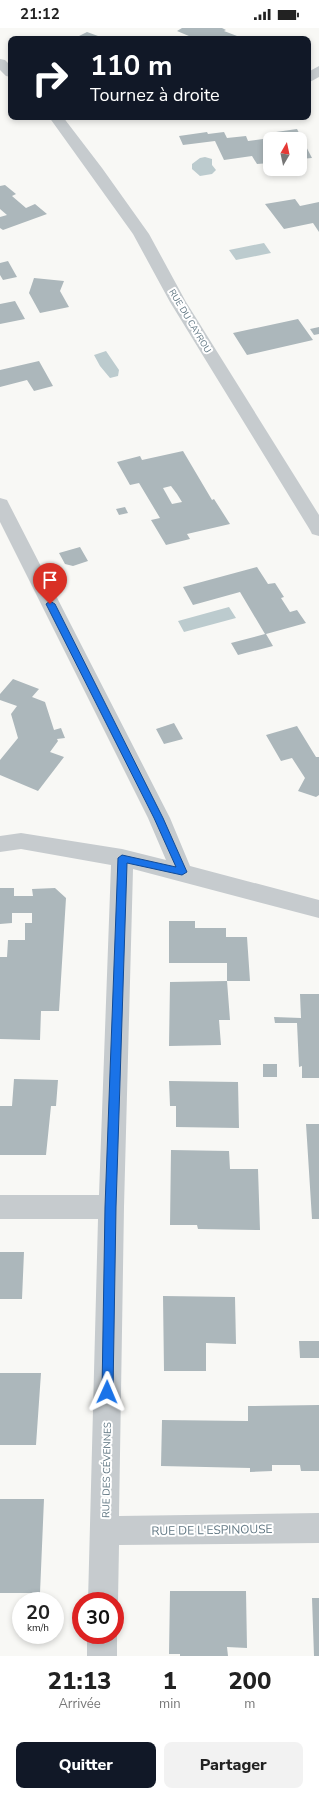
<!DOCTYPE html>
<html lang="fr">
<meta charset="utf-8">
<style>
body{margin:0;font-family:"Nunito Sans",sans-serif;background:#f2f2f2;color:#222;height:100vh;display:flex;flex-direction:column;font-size:15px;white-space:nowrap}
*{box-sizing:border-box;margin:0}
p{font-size:13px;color:#767676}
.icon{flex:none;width:22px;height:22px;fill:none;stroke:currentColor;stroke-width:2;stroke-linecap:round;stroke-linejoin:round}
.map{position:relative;height:1628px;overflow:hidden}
.details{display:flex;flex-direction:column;background:#fff;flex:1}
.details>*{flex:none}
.hud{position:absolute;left:8px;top:8px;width:303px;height:84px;border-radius:8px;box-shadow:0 2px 6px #0003;background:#111827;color:#fff;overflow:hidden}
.needle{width:26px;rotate:9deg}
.tools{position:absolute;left:263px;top:104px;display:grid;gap:8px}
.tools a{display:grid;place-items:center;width:44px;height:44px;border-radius:8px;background:#fff;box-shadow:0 2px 6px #0003;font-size:20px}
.speed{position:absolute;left:12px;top:1564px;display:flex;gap:8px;font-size:20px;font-weight:700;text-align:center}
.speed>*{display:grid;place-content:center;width:52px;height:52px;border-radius:50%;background:#fff;box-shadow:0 2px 6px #0003;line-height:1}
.speed small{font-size:10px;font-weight:400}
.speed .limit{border:6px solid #d22;background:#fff;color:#111}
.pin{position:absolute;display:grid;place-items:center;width:34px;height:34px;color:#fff;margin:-41px -17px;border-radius:50% 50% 50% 0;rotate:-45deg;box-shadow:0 0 4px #0007}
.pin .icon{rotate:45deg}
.me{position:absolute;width:44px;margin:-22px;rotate:1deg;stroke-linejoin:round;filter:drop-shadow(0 0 3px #0008)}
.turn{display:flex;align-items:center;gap:14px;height:84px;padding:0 16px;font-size:18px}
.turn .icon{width:52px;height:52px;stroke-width:2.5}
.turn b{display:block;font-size:28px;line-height:34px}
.eta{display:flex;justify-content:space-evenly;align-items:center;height:68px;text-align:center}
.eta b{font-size:24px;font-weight:800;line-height:28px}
.button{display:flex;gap:8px;margin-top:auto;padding:8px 16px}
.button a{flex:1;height:46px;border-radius:8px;background:#111827;color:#fff;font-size:16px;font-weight:800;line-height:46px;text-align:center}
.button a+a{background:#f2f2f2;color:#222}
.status{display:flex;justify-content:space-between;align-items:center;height:28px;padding:0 20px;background:#fff;direction:ltr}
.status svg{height:11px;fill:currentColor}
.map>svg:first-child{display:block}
.water{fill:#bccbce}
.building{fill:#acb7bb;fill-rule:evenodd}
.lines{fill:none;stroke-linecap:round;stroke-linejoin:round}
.minor{fill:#c6cbce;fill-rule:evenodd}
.route{fill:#1a73e8;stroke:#114b97}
.labels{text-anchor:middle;stroke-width:4;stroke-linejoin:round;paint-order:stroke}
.far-street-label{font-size:9px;fill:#617783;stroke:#fff}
.street-label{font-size:10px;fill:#617783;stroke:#fff}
.near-street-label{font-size:12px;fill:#617783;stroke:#fff}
</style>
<div class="status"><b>21:12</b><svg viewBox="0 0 49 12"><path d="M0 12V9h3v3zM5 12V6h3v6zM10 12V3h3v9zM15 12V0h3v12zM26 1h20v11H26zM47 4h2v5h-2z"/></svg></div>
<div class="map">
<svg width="319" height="1628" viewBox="0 0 319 1628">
<rect width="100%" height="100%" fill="#f8f8f5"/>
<path class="water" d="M205 129 212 131V137L216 142 212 146 200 148 192 141V136L200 130Z
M264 215 271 225 236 232 229 222Z
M106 323 119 342 118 348 110 350 100 338 94 327Z
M229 579 236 590 184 604 178 593Z"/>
<path class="building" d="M182 0H222L226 2 224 3 237 8 254 11H196L177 3Z
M87 4 98 8 92 11H73Z
M297 101 312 130 300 131V111H272L278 109 276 104Z
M207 104 208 106 224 104 227 110 246 108 248 113 270 110V135L257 136 252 128 224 132 215 113 183 117 179 108Z
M5 157 16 166 12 168 26 180 35 176 47 186 3 202 0 200V189L7 187 0 181V158Z
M295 171 300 178 319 174V204L313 195 284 201 265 176Z
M8 233 17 249 3 252 0 247V235Z
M34 250 64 253 60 263 69 279 40 285 29 265Z
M15 273 25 291 0 296V276Z
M298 291 313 312 247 327 233 305Z
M319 299V306L314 307 310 301Z
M39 333 53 358 34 363 27 352 0 359V342Z
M183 423 212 472 214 471 230 496 187 506 190 511 166 517 151 492 160 490 139 455 130 457 117 434 140 428 142 432ZM171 458 177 466 182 474 172 476 163 460Z
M125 479 128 485 119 487 116 481Z
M80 519 88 533 73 538 65 536 59 525Z
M257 539 268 556 275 555 284 569 281 570 290 584 297 582 306 595 266 606 273 618 238 627 231 615 265 606 240 564 193 577 183 559Z
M13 651 39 661 32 669 45 674 54 702 61 700 65 710 57 711 58 713 50 724 64 729 38 763 0 747V732L18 710 11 686 17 678 0 672V666Z
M174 695 183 711 164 716 156 701Z
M297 698 316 729H319V767L316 769 298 763 305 750 292 730 281 733 266 707Z
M0 860H14V868H33L32 861 55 860 66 870 59 983H41L40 1012 0 1011V929H7L8 912H25V895H32V885H12V895L0 896Z
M169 893H195V900H226V909H247L250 953H227V935H169Z
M227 953 230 992H219L221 1017 169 1018 170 954Z
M300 966H319V1050H302V1038L299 1039 297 995H275L274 989 301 990Z
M263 1036H277V1049H263Z
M14 1051 58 1052 56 1078H51L46 1127H0V1078H12Z
M169 1053 238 1054 239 1100 176 1099V1078H170Z
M306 1096H319V1191H312Z
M171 1122 229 1123 230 1141H258L260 1202 198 1201 197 1197H170Z
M0 1224H24L22 1271H0Z
M163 1268 235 1269 236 1316 206 1315V1343H164Z
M299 1313H319V1330H300Z
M0 1345H41L36 1417H0Z
M319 1377V1443H301L300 1437H272V1443L250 1444V1440L161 1438 162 1392 248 1393V1378Z
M0 1471H44L40 1565H0Z
M170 1563H246L247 1620 227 1619 228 1628H180V1626H169Z
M312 1570H319V1628H314Z"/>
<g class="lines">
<path class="minor" d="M0 31 5 32 11 38V49L6 48 0 42Z
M319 38V49L308 55V44Z
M49 89H63L102 140 149 206 186 274 319 487V508L312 506 310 502 170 274 133 206Z
M0 470 7 472 9 476 170 790 190 838 319 872V890L133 841 124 1179 119 1488 319 1485V1515L119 1517 118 1573 115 1580V1573H88L98 1191H0V1167H99L111 837 21 821 0 824V808L21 805 122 821 166 832 148 790 0 494Z
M115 1602 117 1607V1628H87V1607H115Z"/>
</g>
<path class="route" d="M50 573 55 576 163 790 187 844 182 847 127 835 116 1179 113 1364 111 1368 107 1369 103 1368 102 1364 105 1179 118 830 122 827 176 839 154 790 46 576Z"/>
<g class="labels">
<g class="far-street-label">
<text transform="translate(190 293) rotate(59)" y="3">RUE DU CAYROU</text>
</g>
<g class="street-label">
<text transform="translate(106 1442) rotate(-89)" y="4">RUE DES CÉVENNES</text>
</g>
<g class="near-street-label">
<text transform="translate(212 1502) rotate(-1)" y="4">RUE DE L'ESPINOUSE</text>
</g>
</g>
</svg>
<div class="tools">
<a><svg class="needle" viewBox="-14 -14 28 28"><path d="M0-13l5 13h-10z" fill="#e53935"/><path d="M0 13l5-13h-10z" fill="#767676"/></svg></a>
</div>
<div class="speed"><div>20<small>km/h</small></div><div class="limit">30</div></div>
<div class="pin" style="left:50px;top:576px;background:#d93025"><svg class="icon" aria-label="arrive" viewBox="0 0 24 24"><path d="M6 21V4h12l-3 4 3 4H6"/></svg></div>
<svg class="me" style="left:107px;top:1364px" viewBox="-20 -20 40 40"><path d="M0-17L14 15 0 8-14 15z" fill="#1a73e8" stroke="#fff" stroke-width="4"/></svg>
<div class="hud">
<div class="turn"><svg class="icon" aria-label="right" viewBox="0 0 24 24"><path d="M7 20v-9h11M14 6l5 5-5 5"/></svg><div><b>110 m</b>Tournez à droite</div></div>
</div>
</div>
<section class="details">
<div class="eta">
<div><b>21:13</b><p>Arrivée</p></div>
<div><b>1</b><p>min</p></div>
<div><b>200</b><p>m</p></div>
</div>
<div class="button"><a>Quitter</a><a>Partager</a></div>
</section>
